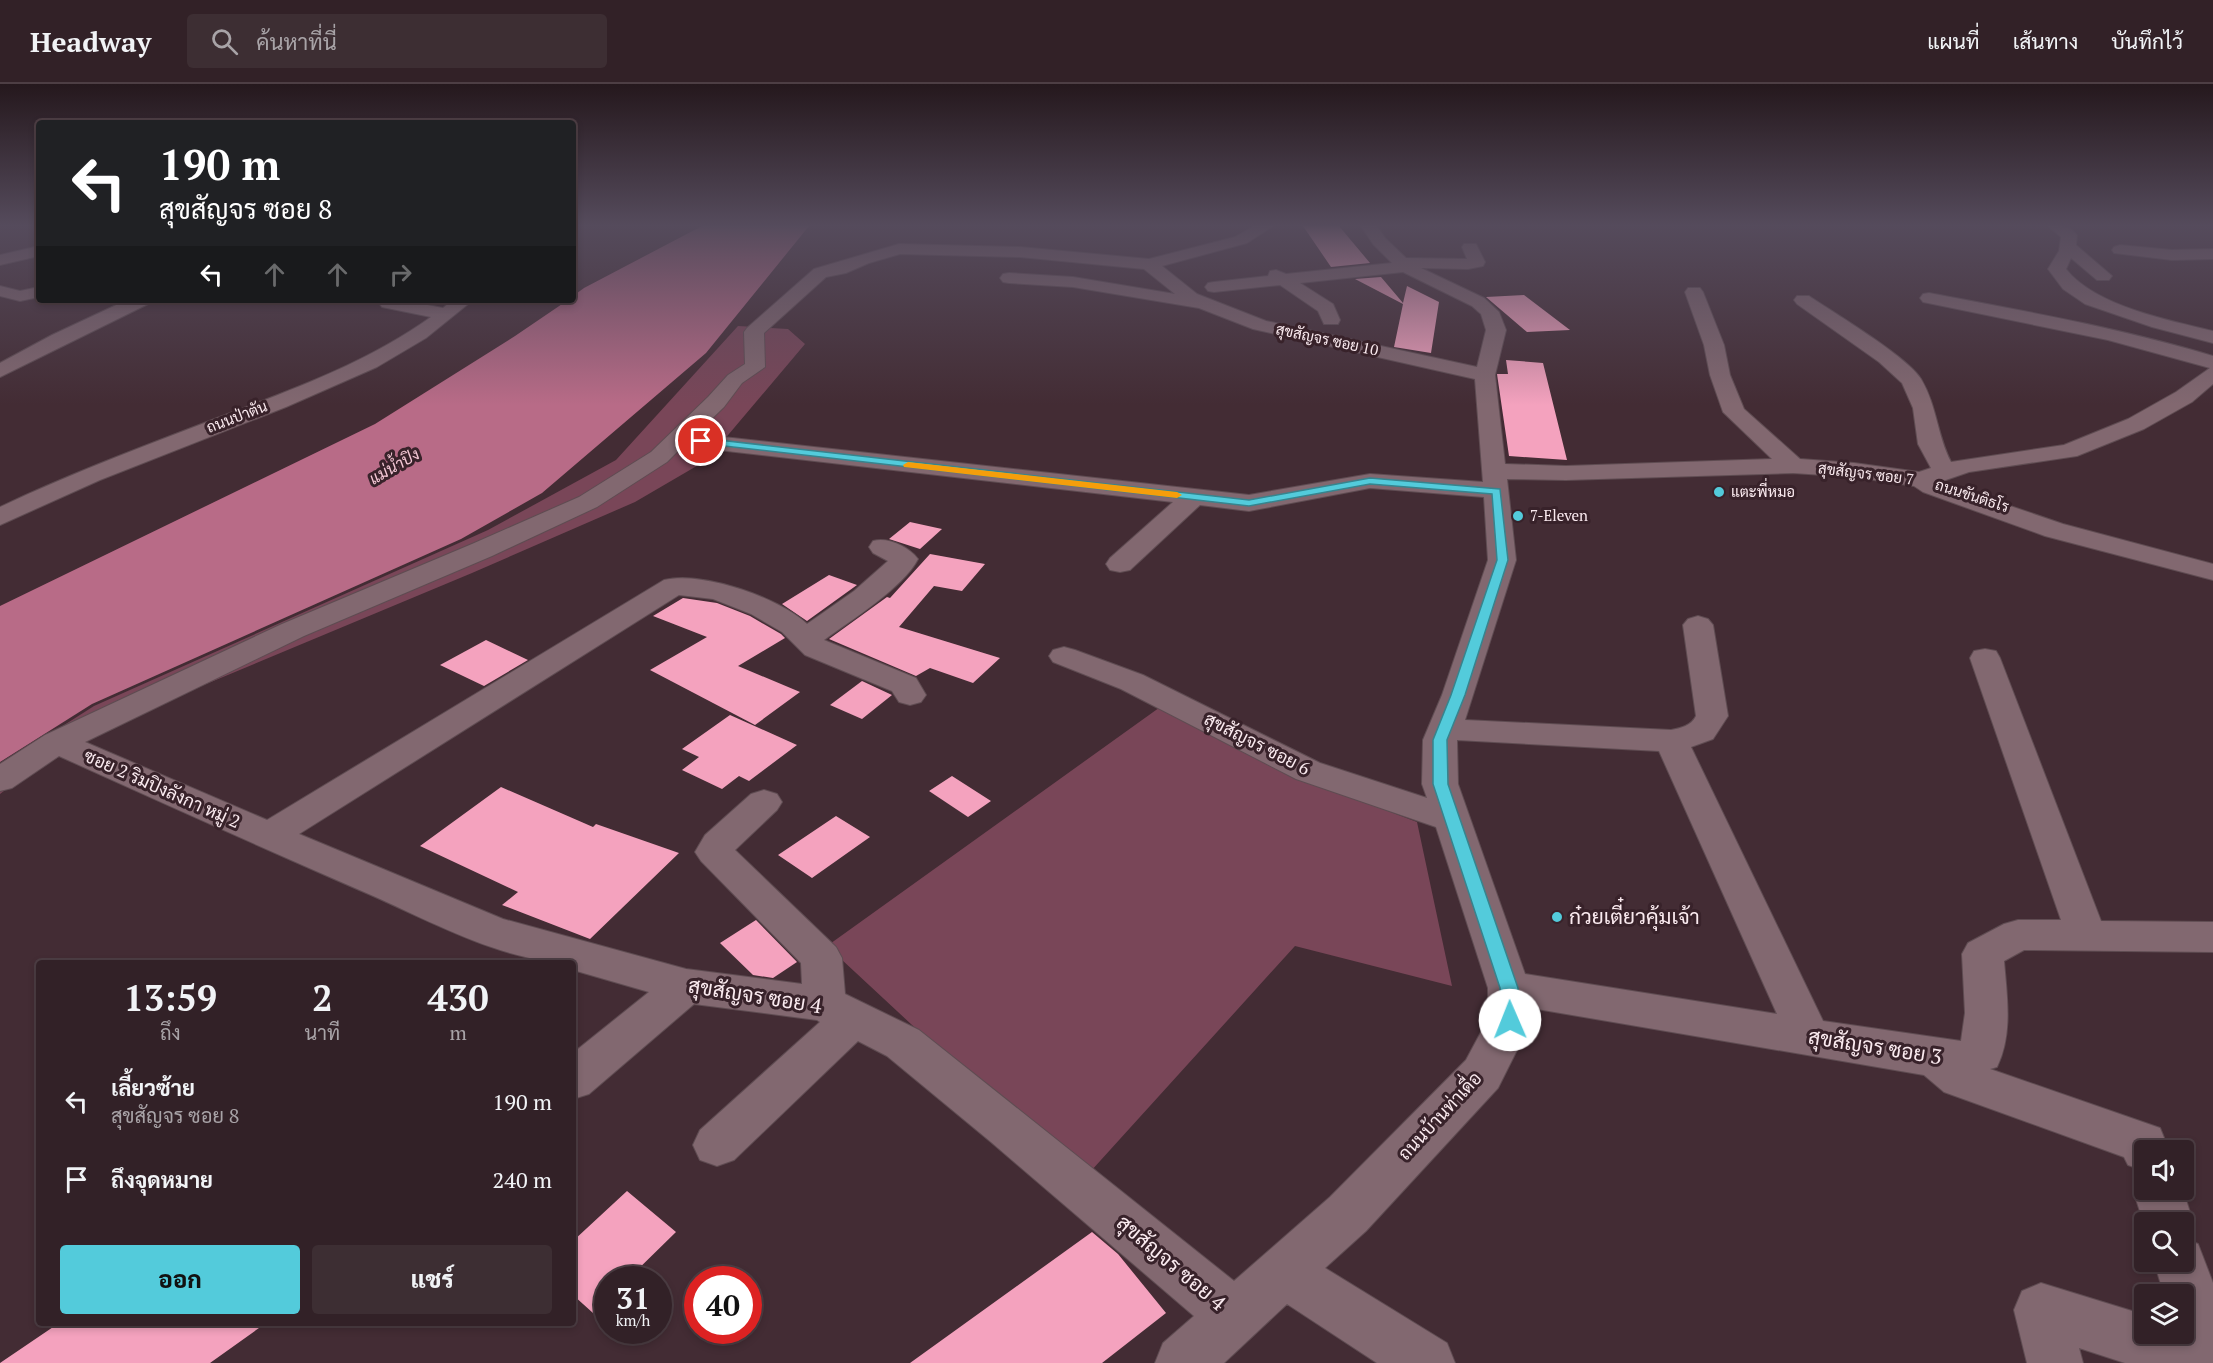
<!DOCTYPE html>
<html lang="th">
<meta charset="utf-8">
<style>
body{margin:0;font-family:"PT Serif",Sarabun,serif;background:#3d2e33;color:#f1f3f6;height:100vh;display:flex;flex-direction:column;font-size:22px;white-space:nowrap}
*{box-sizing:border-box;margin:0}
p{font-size:20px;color:#a8a3a7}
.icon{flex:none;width:33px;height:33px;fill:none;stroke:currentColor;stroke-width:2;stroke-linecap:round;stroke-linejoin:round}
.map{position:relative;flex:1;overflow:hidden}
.panel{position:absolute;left:36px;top:876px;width:540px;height:366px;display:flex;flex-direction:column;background:#322127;border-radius:6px;box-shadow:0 3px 9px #0003,0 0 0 2px #4d3e44}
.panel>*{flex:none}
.top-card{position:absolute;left:36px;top:36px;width:540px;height:183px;border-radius:6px;box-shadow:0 3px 9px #0003,0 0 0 2px #4d3e44;background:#202124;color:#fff;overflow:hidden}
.tools{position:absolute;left:2134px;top:1056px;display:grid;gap:12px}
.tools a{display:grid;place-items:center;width:60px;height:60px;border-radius:6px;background:#322127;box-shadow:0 3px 9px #0003,0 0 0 2px #4d3e44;font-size:30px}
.speed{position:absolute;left:594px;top:1182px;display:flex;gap:12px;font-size:30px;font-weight:700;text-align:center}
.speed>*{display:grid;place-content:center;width:78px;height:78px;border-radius:50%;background:#322127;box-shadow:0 3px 9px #0003,0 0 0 2px #4d3e44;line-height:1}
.speed small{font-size:15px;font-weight:400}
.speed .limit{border:9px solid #d22;background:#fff;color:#111}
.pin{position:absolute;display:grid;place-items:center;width:51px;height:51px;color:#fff;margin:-26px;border:3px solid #fff;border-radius:50%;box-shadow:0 2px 6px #0007}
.me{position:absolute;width:66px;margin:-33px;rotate:359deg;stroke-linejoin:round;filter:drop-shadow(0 0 4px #0008)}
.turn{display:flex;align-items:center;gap:21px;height:126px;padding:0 24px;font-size:27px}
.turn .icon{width:78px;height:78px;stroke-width:2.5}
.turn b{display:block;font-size:42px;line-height:51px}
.lanes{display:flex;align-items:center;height:57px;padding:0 24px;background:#0003;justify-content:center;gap:30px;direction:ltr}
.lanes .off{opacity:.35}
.eta{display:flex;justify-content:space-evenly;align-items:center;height:102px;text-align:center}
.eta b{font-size:36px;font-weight:800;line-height:42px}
.primary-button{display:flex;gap:12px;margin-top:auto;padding:12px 24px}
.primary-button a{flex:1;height:69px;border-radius:6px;background:#53cbdb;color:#111;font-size:24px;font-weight:800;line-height:69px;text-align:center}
.primary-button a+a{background:#3d2e33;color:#f1f3f6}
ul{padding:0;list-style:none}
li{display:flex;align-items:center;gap:18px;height:78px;padding:0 24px}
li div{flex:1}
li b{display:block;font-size:22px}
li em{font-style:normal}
header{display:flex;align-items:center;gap:36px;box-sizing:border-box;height:84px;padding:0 30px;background:#322127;border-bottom:2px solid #4d3e44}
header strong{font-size:28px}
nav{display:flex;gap:33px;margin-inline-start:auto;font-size:21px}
.search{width:420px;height:54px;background:#3d2e33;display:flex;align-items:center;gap:15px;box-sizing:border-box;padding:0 21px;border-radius:6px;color:#a8a3a7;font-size:22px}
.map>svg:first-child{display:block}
.green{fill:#794658}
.water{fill:#b86b87}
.building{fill:#f4a2be}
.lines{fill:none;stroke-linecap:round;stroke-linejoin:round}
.minor-casing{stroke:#5f4c52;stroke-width:2}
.minor{fill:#826870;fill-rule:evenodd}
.route{fill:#53cbdb;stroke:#36848e;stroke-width:1.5}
.slow{fill:#f59e0b}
.poi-dot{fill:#53cbdb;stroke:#38222a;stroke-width:2}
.labels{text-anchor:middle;stroke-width:6;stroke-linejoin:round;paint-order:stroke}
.far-street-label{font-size:15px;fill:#faeaef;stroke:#38222a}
.far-poi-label{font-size:15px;fill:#faeaef;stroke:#38222a;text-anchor:start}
.far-water-label{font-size:16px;font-style:italic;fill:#f5c8d6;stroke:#38222a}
.street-label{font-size:18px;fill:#faeaef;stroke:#38222a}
.near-poi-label{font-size:21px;fill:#faeaef;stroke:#38222a;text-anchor:start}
.near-street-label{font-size:21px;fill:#faeaef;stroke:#38222a}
</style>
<header>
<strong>Headway</strong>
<div class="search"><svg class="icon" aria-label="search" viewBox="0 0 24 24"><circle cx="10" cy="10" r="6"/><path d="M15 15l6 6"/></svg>ค้นหาที่นี่</div>
<nav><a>แผนที่</a><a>เส้นทาง</a><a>บันทึกไว้</a></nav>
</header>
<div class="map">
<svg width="2213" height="1279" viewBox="0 0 2213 1279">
<rect width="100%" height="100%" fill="#432c34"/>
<path class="green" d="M738 242 788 245 805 260 707 376 635 418 472 489 139 628 18 696 0 710V682L94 622 488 446 616 376Z
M1163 621 1306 696 1417 738 1452 902 1295 862 1081 1098 827 862Z"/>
<path class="water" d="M702 142H809L706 269 542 409 461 455 92 620 0 678V522L375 340 515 252 568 216H573V212L584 204Z"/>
<path class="building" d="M1303 142H1339L1370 179 1331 183Z
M1381 193 1403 219 1407 202 1439 218 1431 269 1394 263 1403 220 1355 195Z
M1524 211 1570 246 1527 248 1486 213Z
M1506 276 1543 279 1567 376 1509 372 1497 290H1508Z
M910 438 942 445 920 465 889 455Z
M930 470 985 480 962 507 934 502 899 543 1000 574 973 599 930 584 916 592 829 555 887 513 890 514Z
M829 491 857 501 807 537 782 520Z
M683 514 717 519 750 532 781 550 785 554 738 582 800 608 755 641 650 586 707 553 653 532Z
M486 556 528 576 484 602 440 581Z
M862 597 892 611 862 635 830 621Z
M730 631 797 661 749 697 739 692 722 705 682 686 699 673 682 665Z
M952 692 991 717 968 733 929 707Z
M501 703 593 743 596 740 679 769 590 855 502 821 518 808 420 762Z
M836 732 870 753 812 794 778 771Z
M756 836 797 878 773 894 753 891 720 859Z
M627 1107 676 1148 627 1196H608V1215L593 1229 573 1211V1157Z
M1092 1148 1118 1170 1166 1229 1102 1279H910Z
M59 1239H266L210 1279H0Z"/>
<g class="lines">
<g class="minor-casing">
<path id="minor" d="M1254 142H1273L1247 159 1162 182 1197 210 1266 237 1477 283 1486 246 1481 230 1472 222 1403 188 1300 199 1333 220 1340 236 1338 240H1324L1318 227 1280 201 1214 208 1208 207 1205 203 1208 199 1214 198 1268 192 1270 187 1276 186 1286 190 1392 179 1373 160 1361 142H1377L1385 154 1406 174 1467 175 1462 163 1464 160H1476L1485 178 1483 182 1468 185 1421 184 1484 214 1499 228 1506 246 1495 291 1505 380 1566 382 1772 375 1723 328 1710 291 1704 261 1685 208 1688 204H1700L1703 208 1724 261 1730 291 1744 325 1800 375 1854 379 1919 388 1931 384 1918 360 1913 324 1902 299 1879 278 1797 220 1794 216 1797 212H1809C1834 229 1908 273 1921 295 1937 322 1937 351 1951 378L2064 361 2128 335 2176 308 2210 284 2108 256 1923 218 1920 214 1923 210 1929 209C2024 227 2120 244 2213 272V300L2192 318 2144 345 2077 372 1969 388 1940 398 2063 440 2213 480V496L2045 452 1923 408 1914 402 1854 393 1793 389 1566 396 1507 395 1516 476 1465 636 1671 646C1681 644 1691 642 1696 632L1683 541 1688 535 1698 532 1708 535 1713 541 1728 632 1713 655 1691 663 1823 937 1961 957 1965 929 1962 870 1968 859 2004 840 2018 836H2061L1970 574 1974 567 1985 565 1996 567 2000 574 2101 837 2213 838V868L2024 866 2004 877C2007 913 2013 950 1997 983L1990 985 2160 1044 2169 1066H2145V1087L2128 1081 2124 1073 1944 1008 1924 991 1531 924 1532 936 1498 1004 1366 1147 1325 1184 1447 1259 1455 1279H1377L1287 1220 1224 1279H1155L1163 1259 1194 1232 991 1058 887 972 858 957 734 1076 717 1082 700 1076 693 1061 700 1046 820 938 817 936 694 920 589 1010 573 1015V969L649 908 573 886V879C506 879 432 838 371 811 267 766 163 719 59 672L12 704 0 707V680L45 651 282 540 472 460 579 413 651 368 708 313 728 291 745 280 744 248 747 244 814 185 899 160 1020 163 1149 175 1235 153ZM900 170 1020 173 1144 185 1175 210 1073 193 1009 189 1003 190 1000 194 1003 198 1009 199 1073 203 1199 224 1253 245 1475 295 1483 398 1370 390 1249 411 696 350 724 323 742 299 765 283 764 249 826 193 846 189 869 179ZM683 362 1173 418 1110 474 1106 480 1110 486 1120 488 1130 486 1200 421 1249 427 1370 404 1484 413 1488 476 1442 611 1423 656 1422 700 1427 714 1320 679 1143 591 1075 566 1064 563 1053 566 1049 572 1053 578 1121 605 1296 695 1436 743 1488 904V935L1466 976 1330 1113 1234 1197 919 946 845 910 842 874 836 863 735 766 777 726 782 718 777 710 764 706 751 710 705 751 695 768 701 777 801 879 802 900 686 885 503 835 299 750 679 511 713 515 751 530 782 548 805 571 892 607 899 618 910 621 921 618 926 611 916 594 824 556C850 537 904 503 918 475 908 462 888 453 873 457L869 463 873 469 888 477 854 507 807 540C778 513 702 487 664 496L267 736 85 658 304 552 492 472 597 423 667 378ZM1457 656 1659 667 1777 930 1525 890 1458 700Z
M2048 142C2060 142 2069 141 2077 151L2076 161 2112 192 2109 196H2097L2071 174 2066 185C2095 222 2168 236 2213 247V259L2152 243 2085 220 2063 205 2048 185 2059 167 2061 153Z
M2120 161 2172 166 2213 165V175L2172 176 2114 169 2112 166 2114 163Z
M39 162V172L0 181V171Z
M0 202 20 207 39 203V213L20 217 0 212Z
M127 216H151L148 220 0 293V279L52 251Z
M381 216H401L443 224 453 216H473L426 254 377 283 286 323 100 396 0 441V423C76 387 155 358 233 328 302 302 371 276 431 233L382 223 379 219Z
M2145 1088V1106H2183L2193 1138 2185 1155 2198 1160 2213 1199V1279H2125L2079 1264 2083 1279H2027L2014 1226 2022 1207 2041 1199 2145 1231V1250H2184V1210H2164L2154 1178H2184V1138H2145V1143L2133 1106 2141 1090Z"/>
</g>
<use href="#minor" class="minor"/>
</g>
<linearGradient id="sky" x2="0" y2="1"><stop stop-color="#25181d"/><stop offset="0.44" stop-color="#554b5c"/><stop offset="1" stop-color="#554b5c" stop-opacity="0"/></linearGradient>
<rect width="2213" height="321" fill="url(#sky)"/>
<path class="route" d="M701 354 1249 416 1370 394 1500 405 1508 476 1465 611 1447 656 1448 700 1518 904 1519 936 1516 941 1510 943 1504 941 1501 936 1500 904 1433 700V656L1451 611 1497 476 1492 410 1370 400 1249 422 698 359 696 357Z"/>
<path class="slow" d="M908 378 1177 408 1182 411 1177 414 904 383 903 381Z"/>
<g class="poi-dot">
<circle cx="1719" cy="408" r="6"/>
<circle cx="1518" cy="432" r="6"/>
<circle cx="1557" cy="833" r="6"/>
</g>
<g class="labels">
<g class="far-street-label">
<text transform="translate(1327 256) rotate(12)" y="5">สุขสัญจร ซอย 10</text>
<text transform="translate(237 333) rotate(-21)" y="5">ถนนป่าตัน</text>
<text transform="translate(1866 390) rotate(7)" y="5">สุขสัญจร ซอย 7</text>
<text transform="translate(1972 412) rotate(18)" y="5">ถนนขันติธโร</text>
</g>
<g class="far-poi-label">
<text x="1731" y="413">แตะพี่หมอ</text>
<text x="1530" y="437">7-Eleven</text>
</g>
<g class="far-water-label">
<text transform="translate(394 382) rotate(-30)" y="6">แม่น้ำปิง</text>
</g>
<g class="street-label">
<text transform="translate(1257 660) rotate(27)" y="6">สุขสัญจร ซอย 6</text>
<text transform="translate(162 705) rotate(24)" y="6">ซอย 2 ริมปิงลังกา หมู่ 2</text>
<text transform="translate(1440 1032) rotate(-47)" y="6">ถนนบ้านท่าเดื่อ</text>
</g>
<g class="near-poi-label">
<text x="1569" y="840">ก๋วยเตี๋ยวคุ้มเจ้า</text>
</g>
<g class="near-street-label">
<text transform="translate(755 912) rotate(9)" y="7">สุขสัญจร ซอย 4</text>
<text transform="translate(1875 963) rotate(9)" y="7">สุขสัญจร ซอย 3</text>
<text transform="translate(1171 1179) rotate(40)" y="7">สุขสัญจร ซอย 4</text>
</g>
</g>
</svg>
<div class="tools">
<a><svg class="icon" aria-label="sound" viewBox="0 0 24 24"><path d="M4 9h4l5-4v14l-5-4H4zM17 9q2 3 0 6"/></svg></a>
<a><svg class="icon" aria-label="search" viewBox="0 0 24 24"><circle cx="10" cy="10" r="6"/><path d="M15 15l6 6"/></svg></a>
<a><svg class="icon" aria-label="layers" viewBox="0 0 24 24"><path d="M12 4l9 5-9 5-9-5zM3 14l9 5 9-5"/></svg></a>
</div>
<div class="speed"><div>31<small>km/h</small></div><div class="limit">40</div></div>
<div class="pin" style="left:701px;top:357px;background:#d93025"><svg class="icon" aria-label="arrive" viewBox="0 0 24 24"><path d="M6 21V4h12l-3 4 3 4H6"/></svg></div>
<svg class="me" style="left:1510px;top:936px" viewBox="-20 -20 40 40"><circle r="19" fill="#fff"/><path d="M0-13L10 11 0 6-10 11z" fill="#53cbdb"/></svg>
<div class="top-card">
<div class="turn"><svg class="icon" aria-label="left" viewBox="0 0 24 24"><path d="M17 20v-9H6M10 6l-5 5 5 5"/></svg><div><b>190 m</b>สุขสัญจร ซอย 8</div></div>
<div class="lanes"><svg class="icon" aria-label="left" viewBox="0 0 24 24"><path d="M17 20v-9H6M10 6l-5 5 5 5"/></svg><svg class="icon off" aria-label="ahead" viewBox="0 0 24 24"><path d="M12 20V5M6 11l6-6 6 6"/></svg><svg class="icon off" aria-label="ahead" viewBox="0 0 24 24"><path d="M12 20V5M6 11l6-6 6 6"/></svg><svg class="icon off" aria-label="right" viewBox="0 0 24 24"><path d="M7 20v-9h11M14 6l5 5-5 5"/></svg></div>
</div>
<section class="panel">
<div class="eta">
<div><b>13:59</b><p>ถึง</p></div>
<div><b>2</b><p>นาที</p></div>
<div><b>430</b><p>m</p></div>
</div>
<ul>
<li><svg class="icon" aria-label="left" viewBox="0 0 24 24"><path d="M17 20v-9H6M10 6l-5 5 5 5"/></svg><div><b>เลี้ยวซ้าย</b><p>สุขสัญจร ซอย 8</p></div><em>190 m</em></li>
<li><svg class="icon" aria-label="arrive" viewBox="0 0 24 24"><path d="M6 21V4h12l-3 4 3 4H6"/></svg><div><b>ถึงจุดหมาย</b></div><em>240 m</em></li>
</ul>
<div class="primary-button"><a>ออก</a><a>แชร์</a></div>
</section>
</div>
